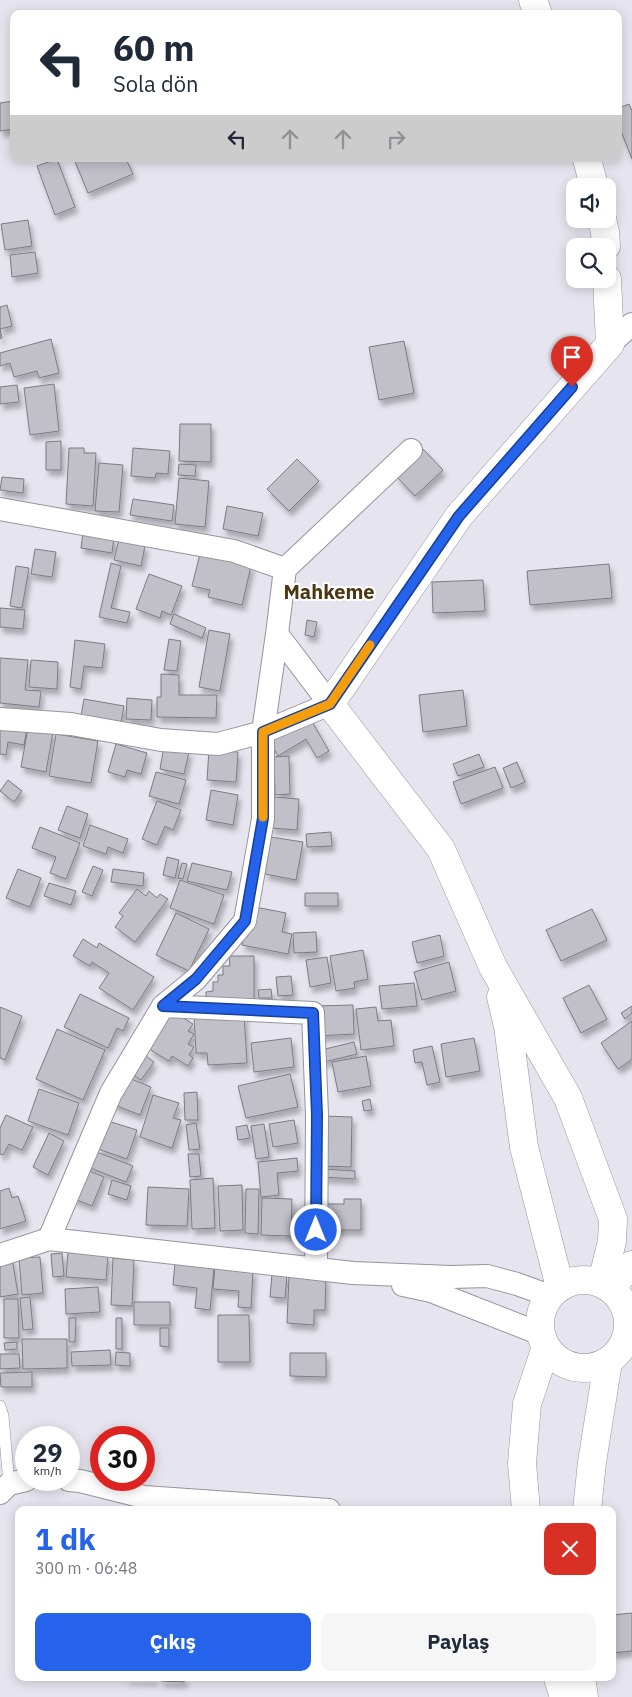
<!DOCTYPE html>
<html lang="tr">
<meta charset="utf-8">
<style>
body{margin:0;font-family:"IBM Plex Sans",sans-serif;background:#f6f6f7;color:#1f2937;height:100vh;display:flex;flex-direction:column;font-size:19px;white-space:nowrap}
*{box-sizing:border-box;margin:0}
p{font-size:16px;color:#747a83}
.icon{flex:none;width:28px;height:28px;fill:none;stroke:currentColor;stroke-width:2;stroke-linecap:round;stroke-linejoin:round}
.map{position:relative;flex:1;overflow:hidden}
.panel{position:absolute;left:15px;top:1506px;width:601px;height:175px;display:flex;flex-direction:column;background:#fff;border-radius:10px;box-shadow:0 2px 12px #0003}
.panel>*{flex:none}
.guide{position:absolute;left:10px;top:10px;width:612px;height:152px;border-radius:10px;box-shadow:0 2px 12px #0003;background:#fff;color:#1f2937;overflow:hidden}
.buttons{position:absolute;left:566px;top:178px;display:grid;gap:10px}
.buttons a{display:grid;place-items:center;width:50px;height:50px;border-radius:10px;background:#fff;box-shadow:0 2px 12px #0003;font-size:25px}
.speed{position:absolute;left:15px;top:1426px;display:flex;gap:10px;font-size:25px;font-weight:700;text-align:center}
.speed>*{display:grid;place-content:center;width:65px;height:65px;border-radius:50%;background:#fff;box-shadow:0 2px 12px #0003;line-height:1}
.speed small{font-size:12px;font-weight:400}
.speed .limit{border:8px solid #d22;background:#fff;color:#111}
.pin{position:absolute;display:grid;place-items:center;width:42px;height:42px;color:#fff;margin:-51px -21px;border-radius:50% 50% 50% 0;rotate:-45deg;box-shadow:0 0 5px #0007}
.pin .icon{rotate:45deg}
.me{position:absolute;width:55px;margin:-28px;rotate:0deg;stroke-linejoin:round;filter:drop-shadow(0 0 4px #0008)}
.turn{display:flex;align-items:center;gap:18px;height:105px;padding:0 20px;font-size:22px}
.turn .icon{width:65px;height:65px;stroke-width:2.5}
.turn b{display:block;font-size:35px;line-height:42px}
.lanes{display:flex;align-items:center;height:48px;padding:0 20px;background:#0003;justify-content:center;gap:25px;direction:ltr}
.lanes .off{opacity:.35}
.round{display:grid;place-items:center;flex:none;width:52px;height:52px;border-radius:10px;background:#f6f6f7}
.headline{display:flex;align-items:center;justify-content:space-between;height:85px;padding:0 20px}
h1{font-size:30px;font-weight:700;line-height:38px;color:#2563eb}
.button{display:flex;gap:10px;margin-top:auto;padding:10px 20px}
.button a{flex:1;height:58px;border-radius:10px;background:#2563eb;color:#fff;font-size:20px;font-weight:700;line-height:58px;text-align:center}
.button a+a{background:#f6f6f7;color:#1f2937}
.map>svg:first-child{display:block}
.building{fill:#c1c0c9;stroke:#7c7b83;filter:url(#shadow)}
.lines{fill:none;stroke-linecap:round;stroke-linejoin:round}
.service-casing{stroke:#95949d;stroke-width:12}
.minor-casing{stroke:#95949d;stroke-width:24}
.tertiary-casing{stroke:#95949d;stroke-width:29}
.secondary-casing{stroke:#95949d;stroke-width:29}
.service{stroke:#fff;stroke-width:11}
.minor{stroke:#fff;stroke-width:22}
.tertiary{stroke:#fff;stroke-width:28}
.secondary{stroke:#fff;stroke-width:28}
.route-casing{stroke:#184099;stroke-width:12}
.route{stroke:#2563eb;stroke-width:9}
.slow{stroke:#f59e0b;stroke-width:9}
.labels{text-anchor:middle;stroke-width:4;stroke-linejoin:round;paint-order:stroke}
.district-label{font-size:20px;font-weight:bold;fill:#4b3711;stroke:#fff}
</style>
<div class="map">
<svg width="632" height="1697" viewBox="0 0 632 1697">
<defs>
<filter id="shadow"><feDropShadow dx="3" dy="5.5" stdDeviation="2.5" flood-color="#0004"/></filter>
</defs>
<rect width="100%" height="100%" fill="#e6e4ee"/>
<path class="building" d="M14 101V129L0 131V103Z
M629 104 632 111V159L619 126V108Z
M57 159 75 207 55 215 37 166Z
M74 159H126L133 174 88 193Z
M28 220 32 246 5 250 1 224Z
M35 252 38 273 12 277 10 255Z
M7 305 12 326 0 329 2 338 0 339V307Z
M51 339 59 373 39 378 37 371 14 377 10 363 0 366V353Z
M404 341 414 393 379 400 369 347Z
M54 384 59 431 30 435 24 388Z
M17 385 19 402 0 404V387Z
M180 424H211V462L179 461Z
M61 441V470H46V442Z
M69 448H84V453H96L93 506 66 504Z
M133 448 170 451 168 474 156 473 155 478 131 476Z
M423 449 443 470 415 496 396 476Z
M297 459 319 481 289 511 267 489Z
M99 463 123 465 119 512 95 511Z
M179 464 196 465 195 476 178 475Z
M2 477 24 479 23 493 0 490Z
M179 478 209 481 205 527 175 524Z
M133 499 174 505 172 521 130 515Z
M227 506 263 513 258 536 223 529Z
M83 533 114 538 112 553 81 548Z
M119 539 145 546 141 566 114 560Z
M35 549 56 552 52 577 31 574Z
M200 554 251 566 242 605 208 597 210 590 192 586Z
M111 563 121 566 111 608 130 612 127 623 99 617Z
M609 564 612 598 530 605 527 571Z
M16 566 29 568 22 608 10 606Z
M149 574 182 586 171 615 162 611 160 618 136 609Z
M483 580 485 611 433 613 432 582Z
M0 608 25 610 23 629 0 627Z
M174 614 206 628 202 638 170 624Z
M307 620 317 622 314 637 305 635Z
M209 630 230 634 220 691 199 687Z
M169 639 181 641 177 671 164 670Z
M75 640 105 644 102 668 84 666 81 689 70 687Z
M0 658 28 660 25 690 41 691 39 707 0 703Z
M31 660 58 662 57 689 29 687Z
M161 674 179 675V695H217L216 718 157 717V697H161Z
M463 690 467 726 423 732 419 695Z
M127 698 152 700 151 720 126 719Z
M84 699 124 706 121 723 81 716Z
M310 718 329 751 317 758 306 739 278 756 270 742Z
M0 724 27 728 24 745 8 742 6 755 0 754Z
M28 728 53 732 46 772 21 767Z
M56 734 98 741 91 783 49 776Z
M116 744 147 753 141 774 127 770 125 777 108 772Z
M164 746 189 752 184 774 160 769Z
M209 750 238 752 236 782 207 780Z
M479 754 484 767 458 776 453 764Z
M289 756 290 794 275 795 274 757Z
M517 762 525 782 511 788 503 768Z
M495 767 503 788 461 804 453 782Z
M156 772 186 780 179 804 149 796Z
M8 780 22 791 14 802 0 791Z
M211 790 238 795 233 825 206 820Z
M273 797 299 799 297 830 271 828Z
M157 801 181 810 173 830 165 826 157 845 142 839Z
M67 806 88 814 80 838 58 830Z
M90 825 128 839 123 853 108 847 106 854 83 846Z
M40 827 80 843 66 879 50 873 56 857 32 848Z
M331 832 332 846 307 847 306 834Z
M271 837 303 842 296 880 265 874Z
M167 857 179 860 175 878 163 875Z
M182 863 187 864 183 879 178 878Z
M192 863 232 872 227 890 187 881Z
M93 866 103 870 92 896 82 892Z
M18 869 41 878 30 907 6 898Z
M113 869 144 873 143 886 111 882Z
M180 880 224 895 214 924 170 908Z
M49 883 76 891 71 905 44 896Z
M137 889 146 896 149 891 157 898 160 894 168 899 135 942 115 927 123 916 119 913Z
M305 893H338V906H305Z
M250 906 286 913 282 932 292 934 288 954 242 945Z
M592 909 607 940 561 961 546 930Z
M176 913 209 929 189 971 156 955Z
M316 932 317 952 294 953 293 933Z
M440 935 444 956 417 963 412 942Z
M83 939 97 948 99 943 154 977 133 1010 99 988 109 973 92 962 90 966 73 956Z
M363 950 368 979 354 982 355 988 336 991 330 956Z
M229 956H254V999L206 1000V992L213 991V982H218V975H223V966H230Z
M327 957 331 983 310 987 306 960Z
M449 962 456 991 422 1000 414 972Z
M291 976 293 995 278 996 276 977Z
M414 983 417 1006 382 1009 379 986Z
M589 985 607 1019 581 1033 563 998Z
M271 989 272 998H259L258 990Z
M80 994 129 1018 123 1031 117 1028 108 1048 64 1027Z
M353 1005 354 1034 317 1036 316 1006Z
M632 1006V1013L625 1019 621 1013Z
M0 1007 22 1016 5 1060 0 1058Z
M376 1007 378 1021 391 1020 394 1046 361 1050 356 1009Z
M172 1011 193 1024 188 1031 194 1034 188 1044 194 1047 189 1055 193 1058 188 1066 172 1056 169 1061 149 1049Z
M244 1014 247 1063 208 1065 207 1053H196L194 1017Z
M632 1021V1059L618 1069 601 1043Z
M57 1029 105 1050 83 1100 36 1079Z
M291 1038 294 1067 254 1072 251 1043Z
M474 1038 480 1071 446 1077 441 1044Z
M354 1042 357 1054 324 1062 321 1050Z
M432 1046 440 1082 427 1085 422 1062 415 1063 413 1050Z
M142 1053 154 1062 141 1080 129 1072Z
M366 1056 371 1086 338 1092 332 1062Z
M290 1074 298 1107 246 1118 238 1086Z
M124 1076 151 1087 140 1115 112 1104Z
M39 1089 79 1103 68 1135 28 1121Z
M197 1092 198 1120H185L184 1093Z
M153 1095 179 1103 173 1118 181 1120 172 1148 140 1137Z
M370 1099 372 1110 364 1111 362 1101Z
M6 1115 33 1127 22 1150 9 1144 3 1155 0 1154V1128Z
M324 1116 352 1117 351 1167 323 1166Z
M294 1120 298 1143 273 1147 269 1124Z
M108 1121 137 1130 127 1159 98 1149Z
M196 1123 200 1149 189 1150 186 1125Z
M264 1124 269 1157 256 1159 251 1126Z
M247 1125 250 1138 238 1140 236 1127Z
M49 1133 64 1141 48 1175 33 1167Z
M89 1149 133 1166 126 1182 83 1165Z
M188 1154H199L201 1176 190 1177Z
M297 1158 298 1171 277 1173 279 1195 261 1197 258 1162Z
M82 1168 104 1177 92 1206 70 1197Z
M323 1169 355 1171V1179L322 1177Z
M213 1178 215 1228 192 1229 190 1180Z
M112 1180 131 1186 127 1200 108 1194Z
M242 1185 243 1230 220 1231 218 1186Z
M148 1187 189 1189 187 1226 146 1225Z
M9 1188 12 1198 18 1196 26 1221 0 1229V1191Z
M246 1189H259L258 1234 245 1233Z
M262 1198 292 1199 291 1236 261 1235Z
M344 1199H361V1230H318L319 1204H344Z
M68 1252 108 1255 106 1280 66 1277Z
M62 1253 64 1276 53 1277 51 1254Z
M40 1257 43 1293 22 1295 19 1258Z
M12 1258 18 1294 0 1297V1259Z
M113 1258 134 1260 132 1306 111 1305Z
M175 1263 214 1267 210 1310 195 1308 197 1288 173 1285Z
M215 1267 253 1270 251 1308 238 1307 239 1291 213 1289Z
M272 1274 287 1275 285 1298 270 1297Z
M289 1276 326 1278 325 1310H314V1325L287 1323Z
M98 1287 100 1312 66 1314 65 1289Z
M30 1297 33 1329 23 1330 20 1298Z
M4 1299H18L19 1338H4Z
M134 1302H170V1325H134Z
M218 1315H249L250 1362H218Z
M69 1318H76L75 1342H69Z
M116 1318H122V1349H116Z
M160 1328H169V1347L160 1346Z
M22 1339H67V1368L23 1369Z
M17 1342V1349L5 1350 4 1343Z
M110 1350 111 1365 72 1366 71 1352Z
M116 1352 130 1353V1366L115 1365Z
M290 1353H326V1377L290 1376Z
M0 1354H19L20 1368 0 1369Z
M32 1372V1387H1L0 1373Z
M632 1613V1651L612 1653V1615Z
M126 1678H155V1680L126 1679Z
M161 1678H185L184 1682 161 1681Z"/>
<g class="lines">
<g class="service-casing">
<path id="service" d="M0 1406 3 1416 9 1484"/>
</g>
<g class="minor-casing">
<path id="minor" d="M610 344 632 324
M0 509 234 551 285 569 277 634 330 704 263 732 218 744 161 740 71 724 0 719
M285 569 411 450
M163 1006 313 1013 317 1115 316 1269
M49 1239 111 1093 163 1006 196 979 245 921 263 819V732L277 634
M0 1255 49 1239 353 1273 451 1277 487 1276 517 1284 550 1296
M403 1285 431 1291 541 1334
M629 1326 632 1327
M69 1480 80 1481 144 1497 329 1510
M0 1493 9 1484 26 1480"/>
</g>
<g class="tertiary-casing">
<path id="tertiary" d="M533 0 538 14
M587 159 594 186
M602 219 605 232 606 246
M501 997 508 1026 524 1147 560 1287
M599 1282 605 1270 612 1241 613 1219 568 1098 493 967 441 849 330 704 459 516 610 344 607 279"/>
</g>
<g class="secondary-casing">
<path id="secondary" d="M540 1324a44 44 0 1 1 88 0a44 44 0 1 1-88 0Z
M611 1289 620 1277 632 1265
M526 1510 522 1463 527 1404 546 1347
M587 1510 592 1462 608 1362
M558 1678 564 1697
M581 1678 584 1697"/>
</g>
<use href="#service" class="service"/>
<use href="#minor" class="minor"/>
<use href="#tertiary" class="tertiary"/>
<use href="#secondary" class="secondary"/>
</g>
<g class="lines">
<g class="route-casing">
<path id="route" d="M316 1230 317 1115 313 1013 163 1006 196 979 245 921 263 818V732L330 704 459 516 572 387"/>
</g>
<use href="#route" class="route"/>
<path class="slow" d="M263 817V732L330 704 370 645"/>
</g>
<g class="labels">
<g class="district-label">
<text x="329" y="599">Mahkeme</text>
</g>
</g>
</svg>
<div class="buttons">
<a><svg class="icon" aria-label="sound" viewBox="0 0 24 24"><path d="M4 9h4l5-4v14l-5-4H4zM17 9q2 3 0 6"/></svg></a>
<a><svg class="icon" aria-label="search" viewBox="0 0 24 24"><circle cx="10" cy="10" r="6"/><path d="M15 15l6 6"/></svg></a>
</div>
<div class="speed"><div>29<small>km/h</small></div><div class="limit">30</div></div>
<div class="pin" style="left:572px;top:387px;background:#d93025"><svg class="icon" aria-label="arrive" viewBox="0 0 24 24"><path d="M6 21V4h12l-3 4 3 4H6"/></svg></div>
<svg class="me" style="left:316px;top:1230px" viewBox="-20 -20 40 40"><circle r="17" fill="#2563eb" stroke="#fff" stroke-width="3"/><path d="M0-11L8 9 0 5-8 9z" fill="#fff"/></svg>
<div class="guide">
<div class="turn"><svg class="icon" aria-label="left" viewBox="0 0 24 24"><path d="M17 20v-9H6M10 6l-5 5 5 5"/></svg><div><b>60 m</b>Sola dön</div></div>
<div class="lanes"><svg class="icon" aria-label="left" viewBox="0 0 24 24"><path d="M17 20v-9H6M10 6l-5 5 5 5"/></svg><svg class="icon off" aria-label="ahead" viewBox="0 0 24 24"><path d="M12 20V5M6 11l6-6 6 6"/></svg><svg class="icon off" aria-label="ahead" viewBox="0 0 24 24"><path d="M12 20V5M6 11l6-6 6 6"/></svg><svg class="icon off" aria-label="right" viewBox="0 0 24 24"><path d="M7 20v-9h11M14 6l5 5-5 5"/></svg></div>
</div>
<section class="panel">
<div class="headline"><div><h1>1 dk</h1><p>300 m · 06:48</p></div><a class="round" style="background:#d93025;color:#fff"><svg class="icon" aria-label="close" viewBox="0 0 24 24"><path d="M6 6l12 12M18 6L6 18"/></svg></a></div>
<div class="button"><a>Çıkış</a><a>Paylaş</a></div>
</section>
</div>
